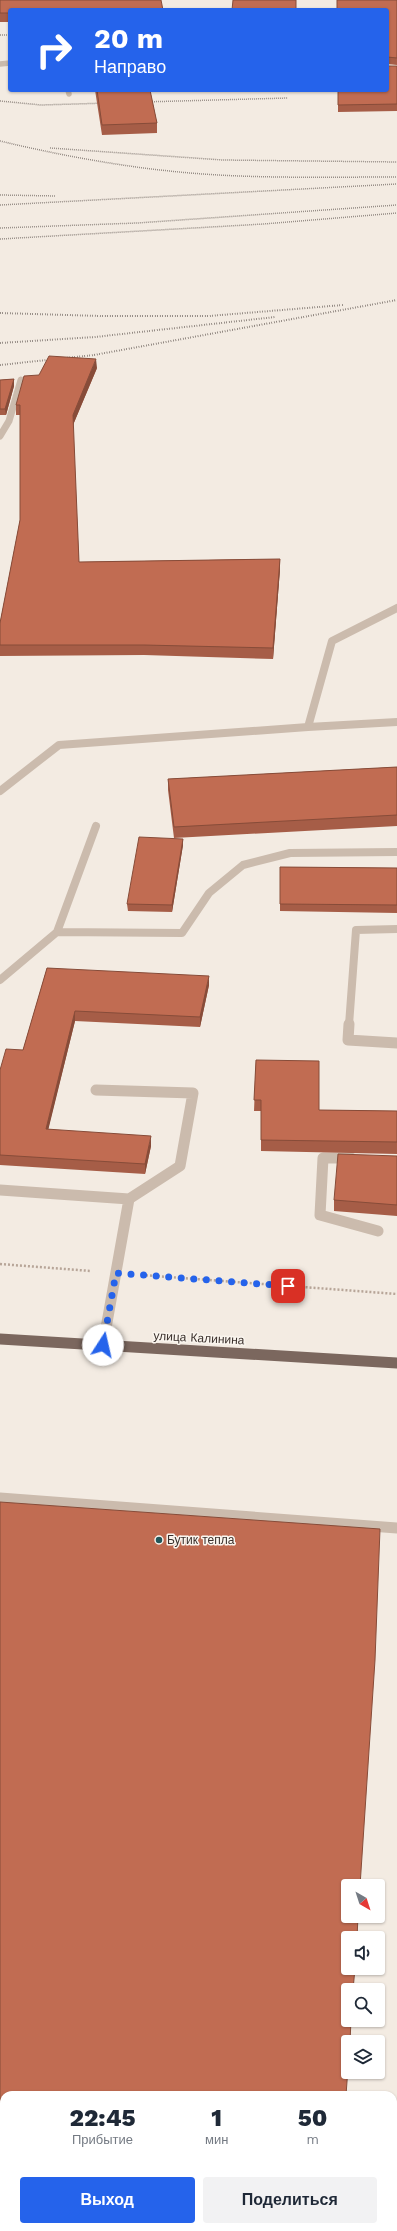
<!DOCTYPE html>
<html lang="ru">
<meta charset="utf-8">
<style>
body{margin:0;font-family:"Work Sans",sans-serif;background:#f2f2f3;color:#1f2937;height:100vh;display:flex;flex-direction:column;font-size:15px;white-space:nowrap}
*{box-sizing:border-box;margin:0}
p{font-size:13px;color:#747a83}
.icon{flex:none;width:22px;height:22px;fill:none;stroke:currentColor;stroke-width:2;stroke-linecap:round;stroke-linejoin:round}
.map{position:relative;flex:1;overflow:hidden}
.drawer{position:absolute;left:0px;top:2091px;width:397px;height:140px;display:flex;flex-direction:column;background:#fff;border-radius:12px 12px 0 0;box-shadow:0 1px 3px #0004}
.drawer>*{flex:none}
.top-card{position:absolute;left:8px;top:8px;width:381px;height:84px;border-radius:4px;box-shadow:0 1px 3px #0004;background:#2563eb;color:#fff;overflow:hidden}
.needle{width:26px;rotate:141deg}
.tools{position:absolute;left:341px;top:1879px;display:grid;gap:8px}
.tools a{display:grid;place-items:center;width:44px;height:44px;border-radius:4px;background:#fff;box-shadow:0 1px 3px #0004;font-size:20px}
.pin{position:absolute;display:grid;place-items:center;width:34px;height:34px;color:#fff;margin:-17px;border-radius:8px;box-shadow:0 2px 6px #0006}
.me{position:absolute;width:44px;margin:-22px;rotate:10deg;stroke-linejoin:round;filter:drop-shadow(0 0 3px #0008)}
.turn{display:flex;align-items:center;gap:14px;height:84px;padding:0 20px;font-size:18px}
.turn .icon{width:52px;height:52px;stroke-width:2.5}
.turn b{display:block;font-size:28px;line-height:34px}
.eta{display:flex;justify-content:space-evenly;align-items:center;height:68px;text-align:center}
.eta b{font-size:24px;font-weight:800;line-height:28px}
.button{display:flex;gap:8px;margin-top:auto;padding:8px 20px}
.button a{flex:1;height:46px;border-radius:4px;background:#2563eb;color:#fff;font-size:16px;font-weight:800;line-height:46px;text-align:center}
.button a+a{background:#f2f2f3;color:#1f2937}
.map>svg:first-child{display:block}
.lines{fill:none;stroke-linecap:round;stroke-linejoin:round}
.path{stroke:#b7a598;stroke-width:2.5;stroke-dasharray:2 2;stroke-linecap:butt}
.minor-far3{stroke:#cbbbad;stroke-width:5.5}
.minor-far2{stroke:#cbbbad;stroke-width:7}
.minor-far1{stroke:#cbbbad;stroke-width:8}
.minor{stroke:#cbbbad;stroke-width:11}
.major{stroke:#7b675e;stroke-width:11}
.rail-far1{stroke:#3a302c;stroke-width:1.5;stroke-dasharray:0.5 1.5;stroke-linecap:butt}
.rail{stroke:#3a302c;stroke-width:2;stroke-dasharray:0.5 2;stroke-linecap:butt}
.wall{fill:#a65d47}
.shaded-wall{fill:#874c39}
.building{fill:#c16c52;stroke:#874c39}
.route{stroke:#2563eb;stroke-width:7;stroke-dasharray:0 12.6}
.poi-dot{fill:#22575a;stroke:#faf5ee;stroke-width:1.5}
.labels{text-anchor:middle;stroke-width:3;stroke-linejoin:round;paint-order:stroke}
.street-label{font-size:12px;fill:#3a302c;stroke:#faf5ee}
.poi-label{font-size:12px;fill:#3a302c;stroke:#faf5ee;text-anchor:start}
</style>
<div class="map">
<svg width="397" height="2231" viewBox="0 0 397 2231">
<rect width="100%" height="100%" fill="#f3ebe2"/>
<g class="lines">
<path class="path" d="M0 1264 91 1271
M142 1275 397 1294"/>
<path class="minor-far3" d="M0 64 10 63
M68 90 69 94"/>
<path class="minor-far2" d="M0 436 9 421 21 380"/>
<path class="minor-far1" d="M308 727 397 722
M0 791 59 745 308 727 332 641 397 608
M57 932 182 933 209 893 243 865 290 853 397 852
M0 980 57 932 96 826
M349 1025 356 930 397 929"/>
<path class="minor" d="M349 1024 348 1040 397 1043
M96 1090 193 1093 180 1166 129 1199
M351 1158H323L320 1215 378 1231
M0 1190 129 1199 103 1345
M0 1498 397 1528"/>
<path class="major" d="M0 1339 397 1363"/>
<path class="rail-far1" d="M0 35H10
M0 101 41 105 108 103
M142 102 288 98
M0 141C59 155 118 166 179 172 251 179 324 177 397 177
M50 148 223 160 397 162
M0 195 56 196
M0 205 397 184
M0 228 137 223 397 205
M0 239 264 224 397 213"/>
<path class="rail" d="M0 313 100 316H209L343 305
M0 343 95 337 275 317
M0 365 94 355 397 300"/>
</g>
<path class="wall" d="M0 0 10 10V22H0Z
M397 0V65L387 64V10Z
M397 66V111L338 112V90Z
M95 90H150L157 123V133L102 135Z
M97 368 73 425 79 562 280 559V569L273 659 144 655 0 656V623L20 520V415H16V405Z
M14 379V386L6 415H0V380Z
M397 767V826L174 838 168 790V779Z
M183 839V845L172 912 128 911 127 904Z
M280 867 397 868V913L280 911Z
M47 968 209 985 200 1027 75 1021 48 1129 151 1146 145 1174 0 1165V1070L23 1050Z
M256 1060 319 1110 397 1111V1154L261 1151V1111H254Z
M397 1156V1216L334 1211V1200Z"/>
<path class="shaded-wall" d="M96 359 97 368 73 425V415Z
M14 379V386L6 415 5 409Z
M280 559V569L273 659V648Z
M183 839V845L172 912V905Z
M209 976V985L200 1027V1017Z
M75 1011V1021L46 1139V1129Z
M151 1136V1146L145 1174V1164Z"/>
<path class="building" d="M0 0H161L163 10H10V13H0Z
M233 0H296V10H232Z
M337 0H397V58L387 57V10H337Z
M387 66H397V104L338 105V90H387Z
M97 90H150L157 123 102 125Z
M49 356 96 359 73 415 79 562 280 559 273 648 144 645H0V623L20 520V405H16L24 376 39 375Z
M14 379 5 409H0V380Z
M397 767V815L174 827 168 779Z
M139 837 183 839 172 905 127 904Z
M280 867 397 868V905L280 904Z
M47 968 209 976 200 1017 75 1011 46 1129 151 1136 145 1164 0 1155V1070L6 1049 23 1050Z
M256 1060 319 1061V1110L397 1111V1142L261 1140V1100H254Z
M338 1154 397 1156V1205L334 1200Z
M0 1502 380 1529 375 1660 360 1886H348V1916H358L357 1938H348V1968H355L353 1990H348V2020H351L350 2042H348V2068L346 2095H4V2227H337V2231H0Z"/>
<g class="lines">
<path class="route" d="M103 1345 116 1273 288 1286"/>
</g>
<circle class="poi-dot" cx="159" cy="1540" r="4"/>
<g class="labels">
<g class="street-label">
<text transform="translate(199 1338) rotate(3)" y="4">улица Калинина</text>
</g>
<g class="poi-label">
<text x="167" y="1544">Бутик тепла</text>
</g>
</g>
</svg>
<div class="tools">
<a><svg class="needle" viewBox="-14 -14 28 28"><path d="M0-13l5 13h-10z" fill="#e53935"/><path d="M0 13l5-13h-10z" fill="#747a83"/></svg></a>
<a><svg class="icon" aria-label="sound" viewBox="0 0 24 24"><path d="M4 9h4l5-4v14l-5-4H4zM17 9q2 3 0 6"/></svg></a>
<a><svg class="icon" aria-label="search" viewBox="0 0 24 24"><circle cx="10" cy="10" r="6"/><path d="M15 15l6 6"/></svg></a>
<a><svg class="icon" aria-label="layers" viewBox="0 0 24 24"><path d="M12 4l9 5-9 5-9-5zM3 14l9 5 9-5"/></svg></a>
</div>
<div class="pin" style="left:288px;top:1286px;background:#d93025"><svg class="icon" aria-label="arrive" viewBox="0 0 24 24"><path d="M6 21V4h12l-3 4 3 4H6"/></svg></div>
<svg class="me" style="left:103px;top:1345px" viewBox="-20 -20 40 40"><circle r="19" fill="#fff"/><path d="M0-13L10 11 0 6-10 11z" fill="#2563eb"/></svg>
<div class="top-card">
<div class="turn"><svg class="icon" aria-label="right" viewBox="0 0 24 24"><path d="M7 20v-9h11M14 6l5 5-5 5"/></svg><div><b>20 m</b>Направо</div></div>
</div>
<section class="drawer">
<div class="eta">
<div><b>22:45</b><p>Прибытие</p></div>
<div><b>1</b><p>мин</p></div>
<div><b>50</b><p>m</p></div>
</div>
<div class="button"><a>Выход</a><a>Поделиться</a></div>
</section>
</div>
